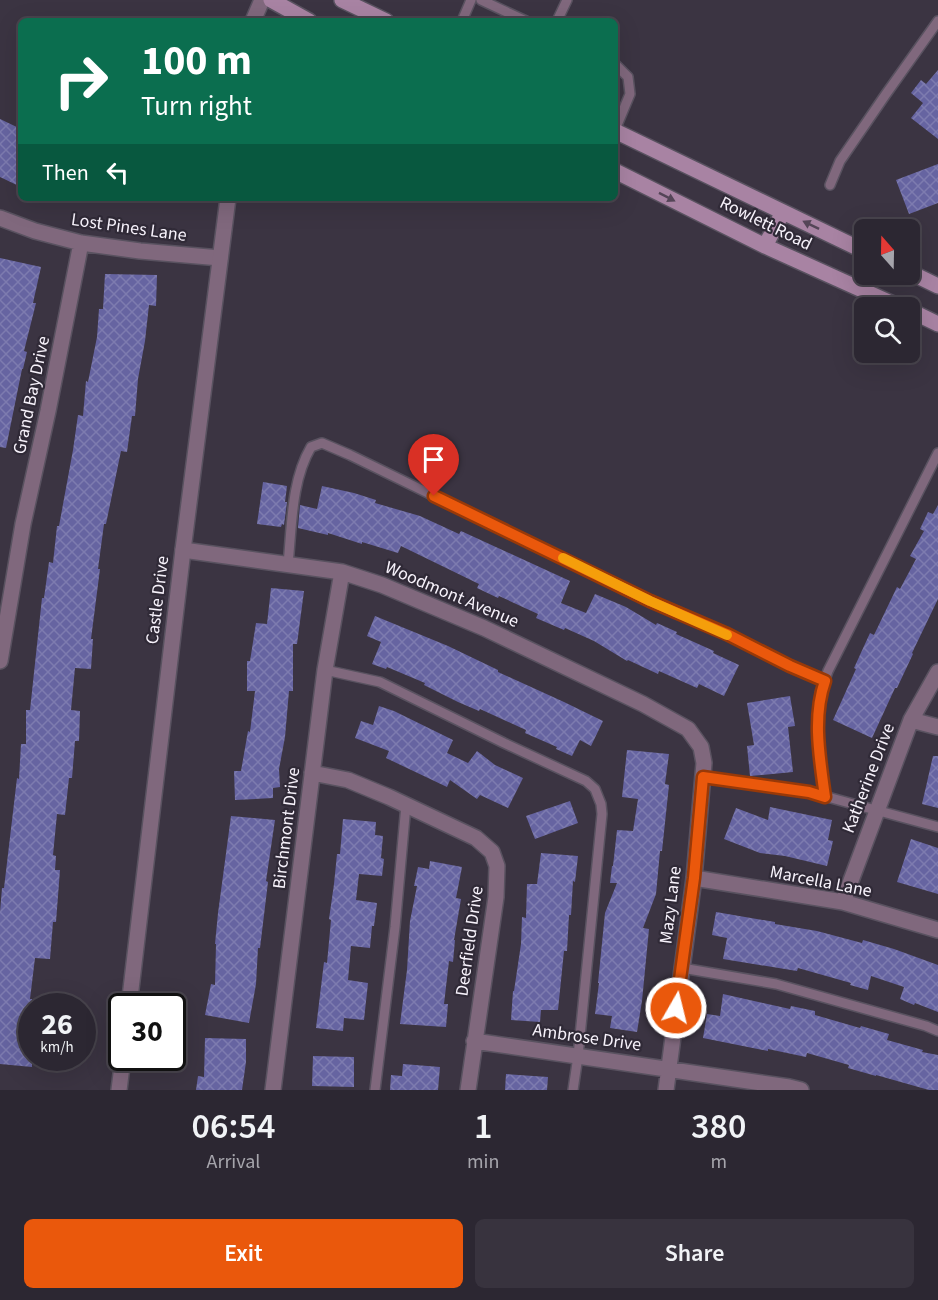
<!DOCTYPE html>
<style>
body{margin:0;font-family:"Source Sans 3",sans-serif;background:#38333e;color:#f1f3f6;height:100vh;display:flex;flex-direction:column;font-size:22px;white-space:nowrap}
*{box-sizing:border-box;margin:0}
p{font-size:20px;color:#a6a5ac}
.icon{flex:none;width:33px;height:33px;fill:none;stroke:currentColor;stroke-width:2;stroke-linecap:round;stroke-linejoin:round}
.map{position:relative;height:1090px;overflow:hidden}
.drawer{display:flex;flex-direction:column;background:#2c2732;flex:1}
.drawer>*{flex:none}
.hud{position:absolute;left:18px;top:18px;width:600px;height:183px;border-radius:9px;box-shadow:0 6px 24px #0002,0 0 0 2px #48444d;background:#0b6e4f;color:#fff;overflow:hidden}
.needle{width:39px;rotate:340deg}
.fabs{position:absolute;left:854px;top:219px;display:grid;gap:12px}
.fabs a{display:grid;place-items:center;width:66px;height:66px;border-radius:9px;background:#2c2732;box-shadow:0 6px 24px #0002,0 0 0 2px #48444d;font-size:30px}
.speed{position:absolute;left:18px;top:993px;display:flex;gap:12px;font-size:30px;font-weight:700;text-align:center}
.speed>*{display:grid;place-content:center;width:78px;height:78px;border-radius:50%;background:#2c2732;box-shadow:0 6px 24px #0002,0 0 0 2px #48444d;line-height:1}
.speed small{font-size:15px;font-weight:400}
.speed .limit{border:3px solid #111;border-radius:9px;background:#fff;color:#111}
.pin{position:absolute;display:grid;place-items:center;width:51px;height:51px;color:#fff;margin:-62px -26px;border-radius:50% 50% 50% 0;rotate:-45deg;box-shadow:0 0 6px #0007}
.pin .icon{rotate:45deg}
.me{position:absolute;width:66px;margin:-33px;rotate:8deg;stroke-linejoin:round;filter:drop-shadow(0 0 4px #0008)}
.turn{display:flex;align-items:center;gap:21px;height:126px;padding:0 24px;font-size:27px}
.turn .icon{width:78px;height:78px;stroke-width:2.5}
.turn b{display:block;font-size:42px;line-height:51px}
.then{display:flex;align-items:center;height:57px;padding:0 24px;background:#0003;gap:12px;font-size:22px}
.eta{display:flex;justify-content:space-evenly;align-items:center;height:102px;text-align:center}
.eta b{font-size:36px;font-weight:600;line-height:42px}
.action{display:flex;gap:12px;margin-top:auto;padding:12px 24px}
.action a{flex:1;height:69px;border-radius:9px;background:#ea580c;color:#fff;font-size:24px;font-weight:600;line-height:69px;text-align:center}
.action a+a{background:#38333e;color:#f1f3f6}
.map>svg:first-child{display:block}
.building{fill:url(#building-cross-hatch)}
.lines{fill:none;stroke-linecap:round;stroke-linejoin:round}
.service-casing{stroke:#595260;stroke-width:12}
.minor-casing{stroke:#595260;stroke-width:18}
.tertiary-casing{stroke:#595260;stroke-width:18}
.secondary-casing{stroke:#595260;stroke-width:18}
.service{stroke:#80687d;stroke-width:9}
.minor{stroke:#80687d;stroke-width:15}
.tertiary{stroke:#80687d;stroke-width:15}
.secondary{stroke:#a883a3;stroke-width:15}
.oneway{fill:#544557}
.route-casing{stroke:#983908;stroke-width:15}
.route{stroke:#ea580c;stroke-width:10}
.slow{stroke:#f59e0b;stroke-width:10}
.labels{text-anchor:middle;stroke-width:4.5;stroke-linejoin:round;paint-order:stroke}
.street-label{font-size:18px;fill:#f7f2fb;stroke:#302a37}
</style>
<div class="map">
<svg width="938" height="1090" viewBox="0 0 938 1090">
<defs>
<pattern id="building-cross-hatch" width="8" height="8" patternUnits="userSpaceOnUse" patternTransform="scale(1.5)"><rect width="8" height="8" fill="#6664a1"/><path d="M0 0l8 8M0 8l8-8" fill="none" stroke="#7d7baf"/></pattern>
</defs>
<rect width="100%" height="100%" fill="#3b3442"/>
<path class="building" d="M938 70V139L911 118 923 103 911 93 921 80 926 84Z
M0 119 21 129V187L0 177Z
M938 164V203L909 214 896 180Z
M0 258 41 267 33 303H36L24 351 27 352 23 369H22L6 448 0 447Z
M105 274 157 275 156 306 149 305 145 341 138 379 135 416H132L127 452 121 451 106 524H104L98 569H100L91 639H93L91 669 75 668 71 710 80 711 79 741H75L72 778H69L65 815 57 814 53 855 56 856 55 870H60L56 922H53L50 959 35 958 30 999H32V1067L0 1064V912L2 888H4L17 778 19 779 21 744H26V710H30L42 598H44L49 562 53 563 57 526H59L73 450 78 415 83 416 86 381 88 382 97 337 99 309H103Z
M263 482 287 486 285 502H287L284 525 282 524 281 527 257 524Z
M322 486 354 493 376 500 375 503 420 516 459 534 461 531 570 581 561 603 586 613 595 594 626 607 656 625 657 623 677 632 676 634 714 651 713 653 739 665 724 696 699 684 697 688 659 671 658 674 628 660 627 661 594 641 565 628 564 630 536 618 538 614 499 596 498 598 477 588 479 584 401 546 398 553 362 542V544L328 533V535L298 528 300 505 317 509Z
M938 505V599L912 653 913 654 897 688H895L872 738 833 720 856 669 854 668 870 633 874 635 897 587 900 589 916 559 910 556 924 531 920 529 928 512 933 514Z
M271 588 304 591 297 644H293V691H289L285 737 279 769 280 787 273 788V798L235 800 234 771H241L248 731 250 732 255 691H247V661H250L256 623 267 624Z
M375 616 448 646 498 670V672L564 702 603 721 591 746 580 740 572 756 556 749 557 747 525 733 526 730 480 709 479 711 458 702 424 685 425 683 387 667 386 669 372 664 381 642 367 636Z
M790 696 795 726 788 727 793 772 750 776 747 746 754 745 747 703Z
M379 706 394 711 453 740 447 753 468 763 477 751 495 765 523 778 508 808 480 795 477 799 450 780 447 787 386 758 389 751 355 738 361 721 373 725Z
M627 750 669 754 665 784 669 785 662 851H660L656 894 643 928 649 929 642 1001 637 1032 610 1028 612 1016 595 1014 599 983H598L605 913 617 883H610L612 866H613L617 830 633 831 638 799 622 797Z
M933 756H938V808L922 804Z
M570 801 578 823 535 839 526 816Z
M770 807 832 820 828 840 833 841 827 866 785 856 760 853 724 839 736 808 768 820Z
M231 816 275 820 266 881 268 882 260 948H258L256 984 249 1023 205 1015 211 984 215 985 216 944H215L218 913Z
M343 819 376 822 375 835 383 836 381 858 384 859 382 876 359 874 356 900 377 903 374 926H372L370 948 351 946 348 980 368 983 364 1020 344 1018 343 1031 316 1028 324 962 327 963 331 920 329 919 334 884 337 854H340Z
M911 839 938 848V894L897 882Z
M541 853 578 856 575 882 573 881 571 915H569L567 951H564L558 1010H541L540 1022 511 1020 513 991H514L521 944 522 917 526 918 527 884H537Z
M430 861 462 867 456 898 461 899 454 940H455L453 962 449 961 444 1004H448L446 1027 400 1024 407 970 410 921 417 886H414L418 867 429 869Z
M716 912 775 922V924L817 931 862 943 863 940 894 949 938 965V1012L915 1003 914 1005 900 999 904 987 871 976 868 990 850 985 851 983 798 968 797 971 723 959 727 938 712 935Z
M723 994 790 1009 791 1006 815 1011V1015L860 1028 861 1026 889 1034 887 1040 923 1050 922 1052 938 1055V1090H929L876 1075V1076L848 1068 849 1065 807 1053 806 1057 768 1049V1051L703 1038 707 1014 720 1016Z
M205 1038 246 1039V1062L242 1090H196L198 1076 204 1077Z
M313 1056 354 1057V1087L312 1086Z
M403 1064 440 1067 438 1090H390L391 1075 402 1076Z
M506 1074 548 1077 547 1090H505Z"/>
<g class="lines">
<g class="service-casing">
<path id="service" d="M481 0 526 21
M462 21 471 0
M557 21 567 0
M615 64 628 77 630 94 615 130
M830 185 840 161 886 94 938 21
M288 564C292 526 291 481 311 447L322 443 350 455 650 601 727 634 790 666 825 681
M325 670 380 682 504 743 586 781 595 789 601 804 602 814 578 1056 573 1090
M703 778 809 792 938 827
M825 797 818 736 820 694 828 671 938 453
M682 968 776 984 926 1026 938 1031
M375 1090 395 927 406 805"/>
</g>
<g class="minor-casing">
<path id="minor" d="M0 218 35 231 81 243 140 251 220 258
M183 550 342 572 382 585 484 628 643 704 688 729 701 747 704 763 694 878 666 1090
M0 661 23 524 48 411 81 243
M911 720 938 727
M312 773 348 780 389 797 476 838 492 852 497 866 496 897 468 1090
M694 878 843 902 938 930
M843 902 911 720 938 672
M474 1041 789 1087 801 1090
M273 1090 325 670 342 572"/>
</g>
<g class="tertiary-casing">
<path id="tertiary" d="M253 21 262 0
M129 1006 183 550 228 198
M119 1090 123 1058"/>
</g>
<g class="secondary-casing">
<path id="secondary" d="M271 0 309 21
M342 0 386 21
M615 131 864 251
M615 171 765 246 902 308
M765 246 783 212
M909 272 938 286
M909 310 938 324"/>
</g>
<use href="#service" class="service"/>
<use href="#minor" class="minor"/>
<use href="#tertiary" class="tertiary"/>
<use href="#secondary" class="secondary"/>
</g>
<defs><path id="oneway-solid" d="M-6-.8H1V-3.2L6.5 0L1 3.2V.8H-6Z" transform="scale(1.5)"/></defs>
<g class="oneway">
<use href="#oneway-solid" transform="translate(667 197) rotate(27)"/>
<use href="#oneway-solid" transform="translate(811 225) rotate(-154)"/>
</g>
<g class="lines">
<g class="route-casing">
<path id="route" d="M434 496 650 601 727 634 790 666 825 681C812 718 820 759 825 797L809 792 703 777 694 878 676 1008"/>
</g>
<use href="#route" class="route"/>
<path class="slow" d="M563 558 650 601 727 635"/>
</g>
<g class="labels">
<g class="street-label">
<text transform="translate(766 223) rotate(26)" y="6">Rowlett Road</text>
<text transform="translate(129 227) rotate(8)" y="6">Lost Pines Lane</text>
<text transform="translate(31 395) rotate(-78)" y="6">Grand Bay Drive</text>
<text transform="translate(452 594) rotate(23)" y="6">Woodmont Avenue</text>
<text transform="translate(157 600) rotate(-83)" y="6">Castle Drive</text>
<text transform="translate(868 778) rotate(-69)" y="6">Katherine Drive</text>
<text transform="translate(286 828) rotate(-83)" y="6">Birchmont Drive</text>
<text transform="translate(821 881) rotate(11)" y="6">Marcella Lane</text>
<text transform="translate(670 905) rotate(-83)" y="6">Mazy Lane</text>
<text transform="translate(469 941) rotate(-82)" y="6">Deerfield Drive</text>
<text transform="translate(587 1037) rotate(8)" y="6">Ambrose Drive</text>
</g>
</g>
</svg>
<div class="fabs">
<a><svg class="needle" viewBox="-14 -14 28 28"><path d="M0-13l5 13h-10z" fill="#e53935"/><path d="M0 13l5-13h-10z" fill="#a6a5ac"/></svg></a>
<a><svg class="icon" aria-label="search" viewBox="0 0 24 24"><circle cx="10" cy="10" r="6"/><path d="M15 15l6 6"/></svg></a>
</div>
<div class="speed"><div>26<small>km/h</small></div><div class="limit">30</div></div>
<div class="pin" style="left:434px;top:496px;background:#d93025"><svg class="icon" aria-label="arrive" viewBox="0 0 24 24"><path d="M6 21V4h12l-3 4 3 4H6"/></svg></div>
<svg class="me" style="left:676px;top:1008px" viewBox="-20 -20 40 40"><circle r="17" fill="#ea580c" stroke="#fff" stroke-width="3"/><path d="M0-11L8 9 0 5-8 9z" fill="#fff"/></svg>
<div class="hud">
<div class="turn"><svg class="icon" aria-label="right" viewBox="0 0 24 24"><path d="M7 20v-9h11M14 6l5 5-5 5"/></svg><div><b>100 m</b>Turn right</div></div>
<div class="then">Then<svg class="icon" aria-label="left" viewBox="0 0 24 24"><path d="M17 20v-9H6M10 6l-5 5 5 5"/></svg></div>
</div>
</div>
<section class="drawer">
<div class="eta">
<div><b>06:54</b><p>Arrival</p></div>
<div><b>1</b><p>min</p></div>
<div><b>380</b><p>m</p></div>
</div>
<div class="action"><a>Exit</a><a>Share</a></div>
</section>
